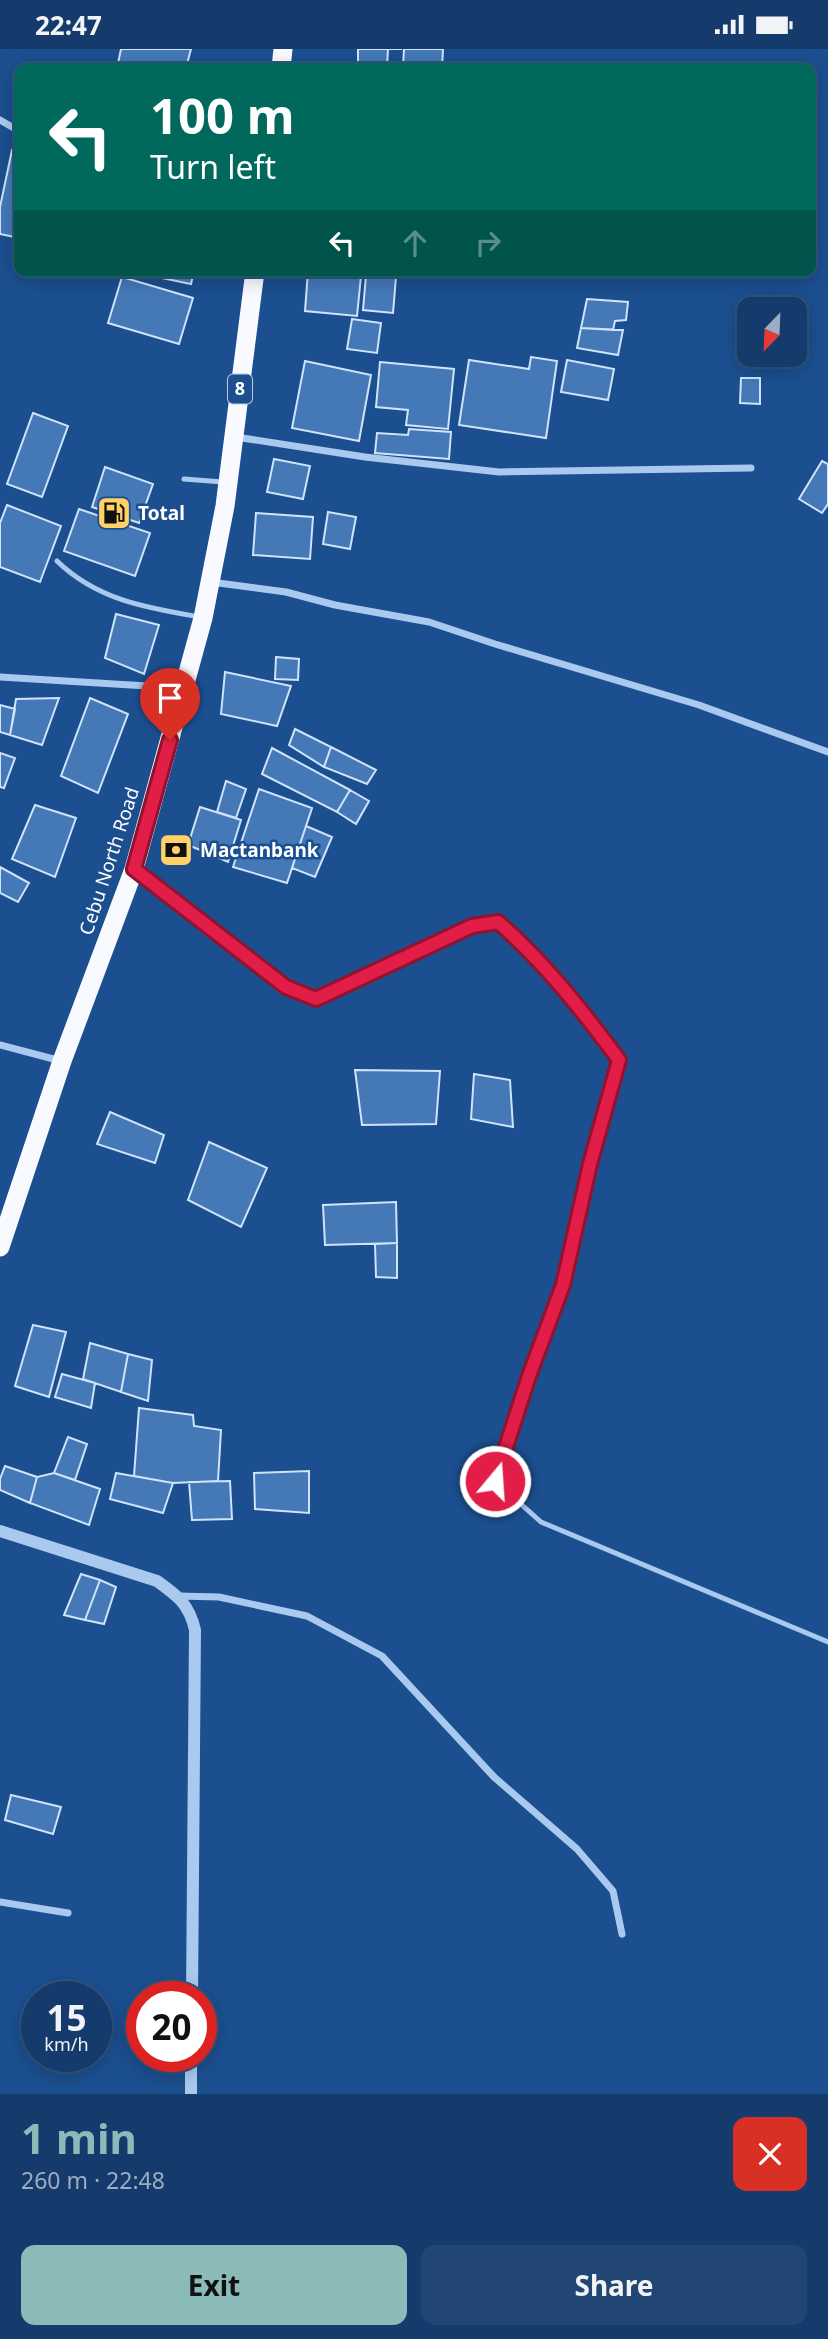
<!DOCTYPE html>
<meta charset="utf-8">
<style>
body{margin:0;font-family:"Noto Sans",sans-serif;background:#214673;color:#f1f3f6;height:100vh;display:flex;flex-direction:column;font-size:26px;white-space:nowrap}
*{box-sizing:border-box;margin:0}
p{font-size:23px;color:#9dadc1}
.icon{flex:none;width:38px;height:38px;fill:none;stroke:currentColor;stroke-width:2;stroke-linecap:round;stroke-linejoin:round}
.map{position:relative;height:2045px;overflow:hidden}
.side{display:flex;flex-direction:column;background:#143b6b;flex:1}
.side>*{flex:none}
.banner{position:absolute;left:14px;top:14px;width:802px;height:214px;border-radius:14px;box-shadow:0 4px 18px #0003,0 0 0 2px #33557e;background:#00695c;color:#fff;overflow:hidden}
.needle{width:46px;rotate:203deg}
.controls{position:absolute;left:737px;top:248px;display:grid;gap:14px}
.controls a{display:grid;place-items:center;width:70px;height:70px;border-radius:14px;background:#143b6b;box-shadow:0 4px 18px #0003,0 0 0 2px #33557e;font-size:35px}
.speed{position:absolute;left:21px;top:1932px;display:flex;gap:14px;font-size:35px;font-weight:700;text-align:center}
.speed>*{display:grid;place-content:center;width:91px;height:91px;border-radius:50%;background:#143b6b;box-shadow:0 4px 18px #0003,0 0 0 2px #33557e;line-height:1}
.speed small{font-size:18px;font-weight:400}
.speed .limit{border:10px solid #d22;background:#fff;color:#111}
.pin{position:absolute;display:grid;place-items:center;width:60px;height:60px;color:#fff;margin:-72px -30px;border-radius:50% 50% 50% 0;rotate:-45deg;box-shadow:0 0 7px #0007}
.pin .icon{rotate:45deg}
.me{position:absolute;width:77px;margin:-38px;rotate:18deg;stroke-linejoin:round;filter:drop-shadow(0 0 5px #0008)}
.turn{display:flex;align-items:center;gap:24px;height:147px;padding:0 21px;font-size:32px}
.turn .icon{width:91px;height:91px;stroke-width:2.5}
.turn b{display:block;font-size:49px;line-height:60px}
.lanes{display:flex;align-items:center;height:66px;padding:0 21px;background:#0003;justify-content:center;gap:35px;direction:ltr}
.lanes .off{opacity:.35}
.round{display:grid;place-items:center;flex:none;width:74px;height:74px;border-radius:14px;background:#214673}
.headline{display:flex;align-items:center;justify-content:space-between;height:119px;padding:0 21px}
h1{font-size:42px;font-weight:700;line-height:52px;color:#8bbbb9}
.action{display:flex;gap:14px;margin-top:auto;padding:14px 21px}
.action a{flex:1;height:80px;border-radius:14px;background:#8bbbb9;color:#111;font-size:28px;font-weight:700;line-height:80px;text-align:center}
.action a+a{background:#214673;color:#f1f3f6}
.status{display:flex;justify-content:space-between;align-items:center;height:49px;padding:0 35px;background:#143b6b;direction:ltr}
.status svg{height:19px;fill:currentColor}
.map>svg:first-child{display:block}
.building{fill:#4478b7;stroke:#cfe3fa;stroke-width:2}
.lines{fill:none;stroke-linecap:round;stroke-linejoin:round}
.service{stroke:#a9c9ee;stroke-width:5}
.minor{stroke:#a9c9ee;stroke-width:7}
.tertiary{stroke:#a9c9ee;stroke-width:12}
.trunk{stroke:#f8faff;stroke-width:19}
.route-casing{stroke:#92132f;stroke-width:18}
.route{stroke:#e11d48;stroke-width:12}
.labels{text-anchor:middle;stroke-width:5;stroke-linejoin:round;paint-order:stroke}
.shield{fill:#1b4f8f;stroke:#bbcadd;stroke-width:2}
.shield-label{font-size:18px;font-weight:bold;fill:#fff}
.poi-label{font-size:19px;font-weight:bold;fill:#fff;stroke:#1b4f8f;text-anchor:start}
.street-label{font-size:19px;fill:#fff;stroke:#1b4f8f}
</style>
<div class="status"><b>22:47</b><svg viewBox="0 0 49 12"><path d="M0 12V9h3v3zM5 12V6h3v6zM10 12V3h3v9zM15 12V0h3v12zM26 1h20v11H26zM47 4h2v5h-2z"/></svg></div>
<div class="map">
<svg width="828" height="2045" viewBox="0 0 828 2045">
<rect width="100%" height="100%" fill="#1b4f8f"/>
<path class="building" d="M121 0H191L186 19H117Z
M358 0H402H388L387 19H358Z
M404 0H443L442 19 403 18Z
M12 101 19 103V189L0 185V158Z
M158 222H194L191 235 157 228Z
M308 222 361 227 357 267 305 262Z
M362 222H395V226Z
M366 226 396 228 393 264 363 261Z
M122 228 193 249 179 295 108 274Z
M587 250 628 253 626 271 615 272 613 281 581 279Z
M352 270 381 274 377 304 347 300Z
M581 279 623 281 618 306 577 299Z
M531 308 557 312 546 389 459 376 469 311 529 320Z
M567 311 614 320 608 351 561 343Z
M305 312 371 326 359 392 292 379Z
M380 313 454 320 448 380 406 376 408 361 376 358Z
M741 329H760V355L740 354Z
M33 364 68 377 42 448 7 435Z
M409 380 451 383 449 410 375 404 377 384 408 386Z
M274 410 310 417 303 450 267 443Z
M822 412 828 415V455L822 464 799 450Z
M105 418 153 435 139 474 92 458Z
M7 456 61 477 40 533 0 518V474Z
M79 460 150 484 135 527 64 502Z
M328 463 356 468 350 500 323 495Z
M256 464 313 468 310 510 253 506Z
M116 565 159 576 144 625 105 609Z
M276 608 299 610 298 631 275 630Z
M225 623 291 637 277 677 221 665Z
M59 649 42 696 10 686 16 650Z
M90 649 128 665 98 744 61 727Z
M0 656 15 660 10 686 0 683Z
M295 680 331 698 324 718 289 696Z
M331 698 376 721 367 735 324 718Z
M272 699 350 741 337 763 262 725Z
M0 704 15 709 4 739 0 738Z
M226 732 246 740 236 769 217 763Z
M259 740 312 759 287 834 233 818Z
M350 741 369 752 356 775 337 763Z
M35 756 76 769 55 828 12 810Z
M200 758 241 771 228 813 188 796Z
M306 777 332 788 315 828 292 819Z
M0 818 29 834 18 853 0 844Z
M355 1021 440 1022 436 1075 362 1076Z
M474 1025 510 1031 513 1078 471 1070Z
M110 1063 164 1086 155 1114 97 1095Z
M209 1093 267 1119 241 1178 188 1151Z
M396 1153 397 1194 325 1196 323 1156Z
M397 1194V1229L376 1228 375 1195Z
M33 1276 66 1283 49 1348 15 1337Z
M90 1294 128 1305 121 1343 83 1330Z
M128 1305 152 1311 148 1352 121 1343Z
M62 1325 95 1334 91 1359 55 1348Z
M139 1359 193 1366 194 1377 221 1381 218 1432 173 1434 134 1427Z
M68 1388 87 1395 75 1431 54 1424Z
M5 1417 37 1428 30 1454 0 1441V1430Z
M309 1422V1464L255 1460 254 1424Z
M54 1424 100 1440 89 1476 30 1454 37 1428Z
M116 1424 173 1434 163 1464 110 1450Z
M230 1432 232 1470 192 1471 189 1433Z
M81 1525 100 1531 85 1571 64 1566Z
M100 1531 116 1538 104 1575 85 1571Z
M11 1746 61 1758 53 1785 5 1771Z"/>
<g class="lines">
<path class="service" d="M184 430 223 433
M57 512C97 551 147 559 200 568
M573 949 619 1011 590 1115 563 1236 529 1327 495 1432 541 1473 828 1593"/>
<path class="minor" d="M0 71 19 82
M236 388 365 408 499 423 751 419
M211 533 286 543 335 556 429 573 495 595 699 656 828 703
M0 628 180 639
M136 822 286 938 316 950 473 877 498 873 523 895 573 949
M0 996 61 1012
M178 1547 219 1548 307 1567 382 1607 494 1728 577 1800 613 1842 622 1885
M0 1853 68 1864"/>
<path class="tertiary" d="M0 1482 157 1532C178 1547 189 1555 195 1581L192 1948
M191 2045V2007"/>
<path class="trunk" d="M281 19 283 0
M0 1198 62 1012 134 820 203 569 225 457 255 222"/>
</g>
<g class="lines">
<g class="route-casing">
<path id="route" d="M170 691 134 820 286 938 316 950 472 877 498 873C545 914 582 961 619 1011L590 1115 563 1236 529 1327 495 1432"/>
</g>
<use href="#route" class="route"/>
</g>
<defs>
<g id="fuel-square" transform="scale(1.75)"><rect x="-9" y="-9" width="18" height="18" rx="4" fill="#ffd166" stroke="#1b4f8f"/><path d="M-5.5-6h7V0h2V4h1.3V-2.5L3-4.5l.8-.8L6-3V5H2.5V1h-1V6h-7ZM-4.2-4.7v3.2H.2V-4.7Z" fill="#111"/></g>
<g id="bank-square" transform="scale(1.75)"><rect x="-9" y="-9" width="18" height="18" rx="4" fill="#ffd166" stroke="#1b4f8f"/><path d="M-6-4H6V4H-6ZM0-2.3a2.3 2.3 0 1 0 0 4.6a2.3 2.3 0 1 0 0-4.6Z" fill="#111"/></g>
</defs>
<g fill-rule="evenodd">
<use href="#fuel-square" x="114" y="464"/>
<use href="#bank-square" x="176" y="801"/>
</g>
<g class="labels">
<rect class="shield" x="228" y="325.5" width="24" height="29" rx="5"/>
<g class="shield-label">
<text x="240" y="346">8</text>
</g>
<g class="poi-label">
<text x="138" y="471">Total</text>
<text x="200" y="808">Mactanbank</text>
</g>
<g class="street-label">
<text transform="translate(109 812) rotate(-72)" y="7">Cebu North Road</text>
</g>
</g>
</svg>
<div class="controls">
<a><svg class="needle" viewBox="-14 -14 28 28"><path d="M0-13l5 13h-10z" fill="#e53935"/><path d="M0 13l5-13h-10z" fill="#9dadc1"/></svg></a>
</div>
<div class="speed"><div>15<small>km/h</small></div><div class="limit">20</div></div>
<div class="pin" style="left:170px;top:691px;background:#d93025"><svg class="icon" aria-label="arrive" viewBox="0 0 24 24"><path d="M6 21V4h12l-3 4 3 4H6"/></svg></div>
<svg class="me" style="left:495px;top:1432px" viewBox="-20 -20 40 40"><circle r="17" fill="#e11d48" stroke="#fff" stroke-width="3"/><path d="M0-11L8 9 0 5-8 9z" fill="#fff"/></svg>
<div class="banner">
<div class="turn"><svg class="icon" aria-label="left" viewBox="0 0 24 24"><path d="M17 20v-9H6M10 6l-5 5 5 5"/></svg><div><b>100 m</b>Turn left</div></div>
<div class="lanes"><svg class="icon" aria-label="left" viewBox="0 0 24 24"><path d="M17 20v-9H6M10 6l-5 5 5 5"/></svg><svg class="icon off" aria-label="ahead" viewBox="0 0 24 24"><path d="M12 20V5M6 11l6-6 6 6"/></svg><svg class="icon off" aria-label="right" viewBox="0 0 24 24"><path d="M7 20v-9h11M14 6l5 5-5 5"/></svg></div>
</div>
</div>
<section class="side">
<div class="headline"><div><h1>1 min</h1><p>260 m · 22:48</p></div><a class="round" style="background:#d93025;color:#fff"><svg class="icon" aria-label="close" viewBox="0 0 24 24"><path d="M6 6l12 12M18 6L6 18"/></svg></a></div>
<div class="action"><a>Exit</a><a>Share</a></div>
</section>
